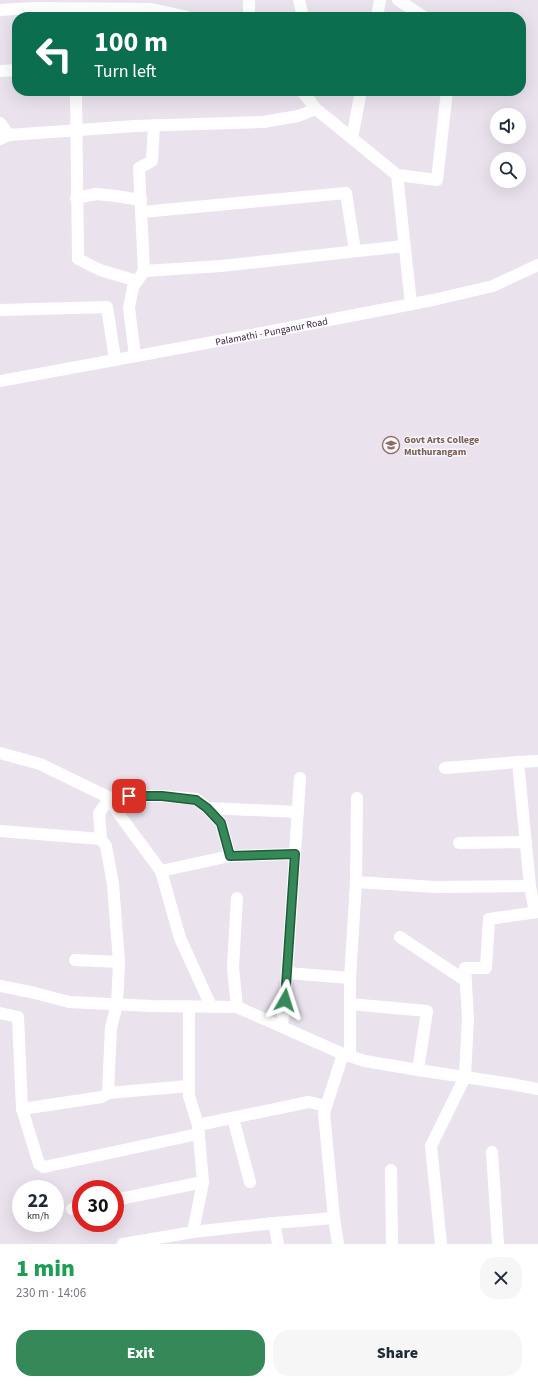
<!DOCTYPE html>
<meta charset="utf-8">
<style>
body{margin:0;font-family:"Source Sans 3",sans-serif;background:#f6f6f7;color:#1f2937;height:100vh;display:flex;flex-direction:column;font-size:15px;white-space:nowrap}
*{box-sizing:border-box;margin:0}
p{font-size:13px;color:#747a83}
.icon{flex:none;width:22px;height:22px;fill:none;stroke:currentColor;stroke-width:2;stroke-linecap:round;stroke-linejoin:round}
.map{position:relative;height:1244px;overflow:hidden}
.sheet{display:flex;flex-direction:column;background:#fff;flex:1}
.sheet>*{flex:none}
.banner{position:absolute;left:12px;top:12px;width:514px;height:84px;border-radius:16px;box-shadow:0 4px 16px #0002;background:#0b6e4f;color:#fff;overflow:hidden}
.tools{position:absolute;left:490px;top:108px;display:grid;gap:8px}
.tools a{display:grid;place-items:center;width:36px;height:36px;border-radius:50%;background:#fff;box-shadow:0 4px 16px #0002;font-size:20px}
.speed{position:absolute;left:12px;top:1180px;display:flex;gap:8px;font-size:20px;font-weight:700;text-align:center}
.speed>*{display:grid;place-content:center;width:52px;height:52px;border-radius:50%;background:#fff;box-shadow:0 4px 16px #0002;line-height:1}
.speed small{font-size:10px;font-weight:400}
.speed .limit{border:6px solid #d22;background:#fff;color:#111}
.pin{position:absolute;display:grid;place-items:center;width:34px;height:34px;color:#fff;margin:-17px;border-radius:8px;box-shadow:0 2px 6px #0006}
.me{position:absolute;width:44px;margin:-22px;rotate:6deg;stroke-linejoin:round;filter:drop-shadow(0 0 3px #0008)}
.turn{display:flex;align-items:center;gap:14px;height:84px;padding:0 16px;font-size:18px}
.turn .icon{width:52px;height:52px;stroke-width:2.5}
.turn b{display:block;font-size:28px;line-height:34px}
.round{display:grid;place-items:center;flex:none;width:42px;height:42px;border-radius:16px;background:#f6f6f7}
.headline{display:flex;align-items:center;justify-content:space-between;height:68px;padding:0 16px}
h1{font-size:24px;font-weight:800;line-height:30px;color:#1e9e55}
.cta{display:flex;gap:8px;margin-top:auto;padding:8px 16px}
.cta a{flex:1;height:46px;border-radius:16px;background:#358959;color:#fff;font-size:16px;font-weight:800;line-height:46px;text-align:center}
.cta a+a{background:#f6f6f7;color:#1f2937}
.map>svg:first-child{display:block}
.lines{fill:none;stroke-linecap:round;stroke-linejoin:round}
.minor{stroke:#fff;stroke-width:12}
.route-casing{stroke:#22593a;stroke-width:10}
.route{stroke:#358959;stroke-width:7}
.labels{text-anchor:middle;stroke-width:3;stroke-linejoin:round;paint-order:stroke}
.street-label{font-size:10px;fill:#3a2042;stroke:#f7f4fa}
.education-label{font-size:10px;font-weight:bold;fill:#785e54;stroke:#f7f4fa;text-anchor:start}
</style>
<div class="map">
<svg width="538" height="1244" viewBox="0 0 538 1244">
<rect width="100%" height="100%" fill="#eae3ee"/>
<g class="lines">
<g class="minor">
<path d="M249 0V17"/>
<path d="M299 0 303 17"/>
<path d="M398 0 424 17"/>
<path d="M0 10 33 8 151 9 188 17"/>
<path d="M377 17 380 0"/>
<path d="M0 71 17 70"/>
<path d="M76 91 78 259 100 270 137 281"/>
<path d="M302 91 316 109 397 175 437 180 447 91"/>
<path d="M0 123 9 135"/>
<path d="M352 138 361 91"/>
<path d="M0 139 9 135 135 126 263 122 298 116 316 109"/>
<path d="M397 175 411 304"/>
<path d="M76 198 96 194 116 196 141 200"/>
<path d="M142 212 346 193 355 251"/>
<path d="M144 271 221 266 404 246"/>
<path d="M0 310 107 307 115 359"/>
<path d="M135 356 129 308 133 287 144 271 139 168 152 161 154 125"/>
<path id="s1" d="M0 381 267 332 433 300 493 286 538 265"/>
<path d="M0 753 40 764 110 798 129 796H162L196 799 207 808 221 823 230 856"/>
<path d="M445 768 518 762"/>
<path d="M207 808 298 812"/>
<path d="M0 831 101 839"/>
<path d="M459 843 526 842"/>
<path d="M356 882 357 798"/>
<path d="M535 912 530 886 518 762 538 761"/>
<path d="M400 937 466 981"/>
<path d="M75 960 119 962"/>
<path d="M287 973 350 978"/>
<path d="M0 986 35 993 69 1002 152 1006 237 1007 343 1054 365 1061 418 1070 511 1084 538 1089"/>
<path d="M350 1004 427 1011 418 1070"/>
<path d="M189 1006V1096L198 1125 203 1182 193 1232"/>
<path d="M211 1006 180 938 161 871 230 856 295 854"/>
<path d="M237 1007 233 967 237 898"/>
<path d="M0 1013 18 1017 22 1109 39 1164 44 1167 198 1134"/>
<path d="M282 1026 287 973 300 778"/>
<path d="M350 1056V978L356 882 436 887 530 886"/>
<path d="M108 1093 111 1028 117 1004 119 962 113 884 106 846 101 839 99 813 110 798 118 813 161 871"/>
<path d="M22 1109 102 1097 108 1093 189 1086"/>
<path d="M233 1118 250 1182"/>
<path d="M198 1125 309 1102 326 1106"/>
<path d="M492 1152 498 1244"/>
<path d="M391 1170 392 1244"/>
<path d="M115 1200 203 1182"/>
<path d="M72 1209 81 1207"/>
<path d="M274 1223 278 1244"/>
<path d="M123 1244 193 1232 274 1223 334 1218"/>
<path d="M338 1244 334 1218 324 1113 343 1054"/>
<path d="M441 1244 431 1146 465 1077 468 1018 465 968H486L489 919 538 912"/>
</g>
</g>
<g class="lines">
<g class="route-casing">
<path id="route" d="M129 796H162L196 800 207 808 221 823 230 856 295 854 285 1000"/>
</g>
<use href="#route" class="route"/>
</g>
<defs>
<g id="university-ring" transform="scale(0.9)"><circle r="9.5" fill="#f7f4fa" stroke="#8d6e63" stroke-width="1.5"/><path d="M0-5L7-2L0 1L-7-2ZM-4 1L0 2.5L4 1V4Q0 6-4 4Z" fill="#8d6e63"/></g>
</defs>
<g fill-rule="evenodd">
<use href="#university-ring" x="391" y="445"/>
</g>
<g class="labels">
<g class="street-label">
<text dy="4" stroke="none"><textPath href="#s1" startOffset="276">Palamathi - Punganur Road</textPath></text>
</g>
<g class="education-label">
<text x="404" y="443">Govt Arts College<tspan x="404" dy="12">Muthurangam</tspan></text>
</g>
</g>
</svg>
<div class="tools">
<a><svg class="icon" aria-label="sound" viewBox="0 0 24 24"><path d="M4 9h4l5-4v14l-5-4H4zM17 9q2 3 0 6"/></svg></a>
<a><svg class="icon" aria-label="search" viewBox="0 0 24 24"><circle cx="10" cy="10" r="6"/><path d="M15 15l6 6"/></svg></a>
</div>
<div class="speed"><div>22<small>km/h</small></div><div class="limit">30</div></div>
<div class="pin" style="left:129px;top:796px;background:#d93025"><svg class="icon" aria-label="arrive" viewBox="0 0 24 24"><path d="M6 21V4h12l-3 4 3 4H6"/></svg></div>
<svg class="me" style="left:285px;top:1000px" viewBox="-20 -20 40 40"><path d="M0-17L14 15 0 8-14 15z" fill="#358959" stroke="#fff" stroke-width="4"/></svg>
<div class="banner">
<div class="turn"><svg class="icon" aria-label="left" viewBox="0 0 24 24"><path d="M17 20v-9H6M10 6l-5 5 5 5"/></svg><div><b>100 m</b>Turn left</div></div>
</div>
</div>
<section class="sheet">
<div class="headline"><div><h1>1 min</h1><p>230 m · 14:06</p></div><a class="round"><svg class="icon" aria-label="close" viewBox="0 0 24 24"><path d="M6 6l12 12M18 6L6 18"/></svg></a></div>
<div class="cta"><a>Exit</a><a>Share</a></div>
</section>
